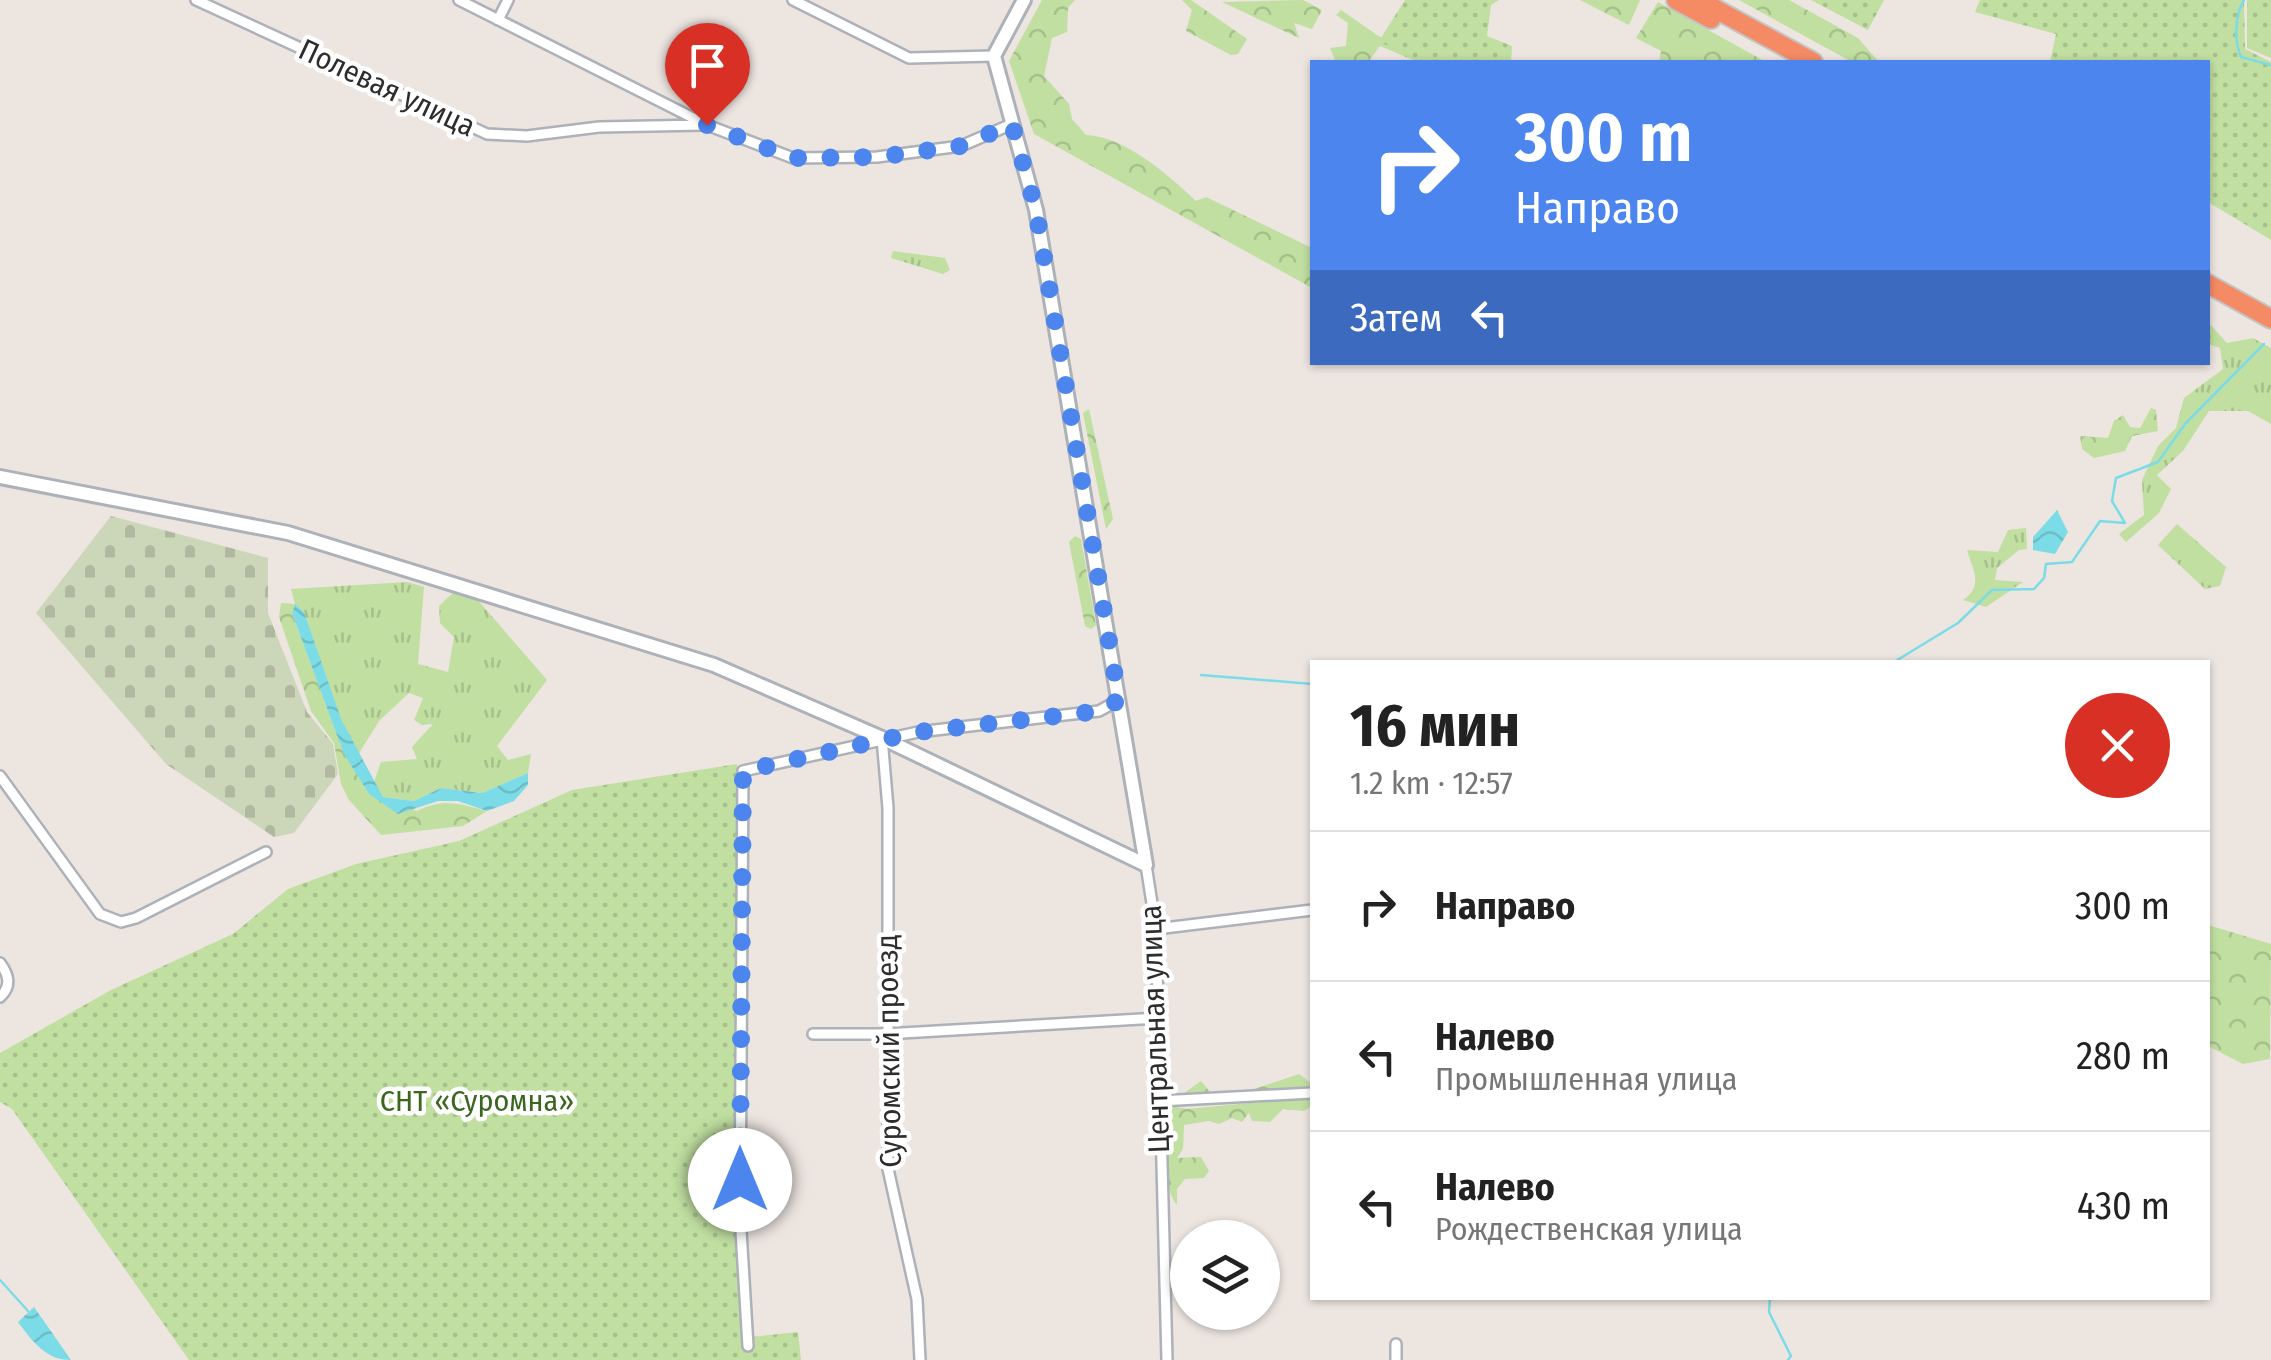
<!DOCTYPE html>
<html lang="ru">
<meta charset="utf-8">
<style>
body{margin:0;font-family:"Fira Sans Condensed",sans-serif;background:#f2f2f2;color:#222;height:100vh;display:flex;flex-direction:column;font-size:38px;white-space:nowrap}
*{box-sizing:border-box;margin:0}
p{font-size:32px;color:#767676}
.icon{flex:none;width:55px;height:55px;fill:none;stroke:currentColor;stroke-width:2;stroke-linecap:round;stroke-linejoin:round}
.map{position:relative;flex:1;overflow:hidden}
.sheet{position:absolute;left:1310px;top:660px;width:900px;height:640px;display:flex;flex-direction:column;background:#fff;border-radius:0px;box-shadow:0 2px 8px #0004}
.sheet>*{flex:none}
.hud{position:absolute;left:1310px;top:60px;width:900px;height:305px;border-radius:0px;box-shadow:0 2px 8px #0004;background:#4c85ee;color:#fff;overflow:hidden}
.controls{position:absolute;left:1170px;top:1220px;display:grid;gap:20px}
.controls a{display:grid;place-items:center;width:110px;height:110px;border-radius:50%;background:#fff;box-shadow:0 2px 8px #0004;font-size:50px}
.pin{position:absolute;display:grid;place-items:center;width:85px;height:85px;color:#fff;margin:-102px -42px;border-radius:50% 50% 50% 0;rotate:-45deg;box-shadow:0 0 10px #0007}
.pin .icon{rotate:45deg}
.me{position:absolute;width:110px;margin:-55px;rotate:0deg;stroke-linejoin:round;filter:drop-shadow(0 0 8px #0008)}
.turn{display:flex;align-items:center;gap:35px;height:210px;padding:0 40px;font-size:45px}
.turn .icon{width:130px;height:130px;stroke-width:2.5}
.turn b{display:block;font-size:70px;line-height:85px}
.then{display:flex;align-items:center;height:95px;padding:0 40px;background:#0003;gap:20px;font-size:38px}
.round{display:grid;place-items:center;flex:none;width:105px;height:105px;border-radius:52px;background:#f2f2f2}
.overview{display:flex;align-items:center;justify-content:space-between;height:170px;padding:0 40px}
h1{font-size:60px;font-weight:700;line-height:75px}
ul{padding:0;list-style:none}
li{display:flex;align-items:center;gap:30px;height:150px;padding:0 40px;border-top:2px solid #e0e0e0}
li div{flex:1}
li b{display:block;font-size:38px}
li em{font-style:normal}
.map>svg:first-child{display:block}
.grass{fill:url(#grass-tufts)}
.forest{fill:url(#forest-crowns)}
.cemetery{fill:url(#cemetery-stones)}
.garden{fill:url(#garden-dots)}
.water{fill:url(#water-waves)}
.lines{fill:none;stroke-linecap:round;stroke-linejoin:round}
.stream{stroke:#7bdce7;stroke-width:2.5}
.street-casing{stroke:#adb1b8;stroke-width:14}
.secondary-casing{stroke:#adb1b8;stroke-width:18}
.highway-casing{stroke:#c4c4c4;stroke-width:22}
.street{stroke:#fff;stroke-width:9}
.secondary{stroke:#fff;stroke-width:12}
.highway{stroke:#f48b65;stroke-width:18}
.route{stroke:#4c85ee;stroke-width:18;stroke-dasharray:0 32.4}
.labels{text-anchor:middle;stroke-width:9;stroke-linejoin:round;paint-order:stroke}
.street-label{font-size:30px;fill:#2d2d2d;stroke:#fff}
.park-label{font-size:30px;fill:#3a6620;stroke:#fff}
</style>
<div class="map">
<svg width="2271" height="1360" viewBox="0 0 2271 1360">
<defs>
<pattern id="grass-tufts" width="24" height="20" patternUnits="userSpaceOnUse" patternTransform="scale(2.5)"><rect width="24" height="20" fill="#c0dfa1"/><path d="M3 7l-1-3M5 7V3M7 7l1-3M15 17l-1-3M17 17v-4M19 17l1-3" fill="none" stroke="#a5c08b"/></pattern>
<pattern id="forest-crowns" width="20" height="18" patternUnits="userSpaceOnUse" patternTransform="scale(2.5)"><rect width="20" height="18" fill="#c0dfa1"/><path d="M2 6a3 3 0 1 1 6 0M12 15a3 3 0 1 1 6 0" fill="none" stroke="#a5c08b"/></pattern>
<pattern id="cemetery-stones" width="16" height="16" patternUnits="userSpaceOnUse" patternTransform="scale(2.5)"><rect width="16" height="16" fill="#ccd6b9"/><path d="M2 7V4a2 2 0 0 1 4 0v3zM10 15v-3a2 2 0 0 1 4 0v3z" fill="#b0b89f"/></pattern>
<pattern id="garden-dots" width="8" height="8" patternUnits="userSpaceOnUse" patternTransform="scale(2.5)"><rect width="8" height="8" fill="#c0dfa1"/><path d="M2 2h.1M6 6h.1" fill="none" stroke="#a5c08b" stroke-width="1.8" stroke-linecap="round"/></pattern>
<pattern id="water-waves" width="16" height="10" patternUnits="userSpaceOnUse" patternTransform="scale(2.5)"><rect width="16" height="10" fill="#7bdce7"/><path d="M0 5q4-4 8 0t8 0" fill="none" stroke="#6bbdc6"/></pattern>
</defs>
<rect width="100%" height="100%" fill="#ede5e0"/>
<path class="grass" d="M893 251 945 258 950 270 943 274 891 258Z
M2208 322 2227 343 2253 338 2271 348V424L2248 411H2209L2183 451 2157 475 2171 489 2159 513 2126 542 2119 534 2144 515 2142 480 2158 446 2176 428 2184 398 2223 369 2220 348 2208 344Z
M2177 524 2226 567 2220 586 2205 589 2158 545Z
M2026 528 2027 549 2019 550 1997 568 1995 580 2023 582 1986 607 1963 600C1984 586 1973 571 1967 550L1998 552 2008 530Z
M407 582 424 587 418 664 448 672 454 637 440 623 439 606 456 590 476 598 547 680 497 746 508 760 531 754 528 773 482 793 441 788 414 801 383 797 374 782 381 762 417 759 412 747 433 724 422 725 414 720 423 698 409 693 379 721 358 755 340 719 304 612 295 604 291 589Z"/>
<path class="forest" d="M1042 0H1075L1068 8 1067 32 1052 38 1044 76 1069 104 1072 119 1086 135C1126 137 1167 174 1196 201L1206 197 1312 248V288L1034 134 1009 61Z
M1182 0H1191L1247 39 1238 54 1231 55 1186 31 1192 10Z
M1303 0 1322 10 1312 29 1294 23 1299 38 1222 2Z
M1580 0H1640L1629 25Z
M1739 0H1789L1858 38 1879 62H1852Z
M1658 2 1766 62H1659L1661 51 1636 38Z
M1341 10 1413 60 1380 46 1368 62H1336L1330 48 1346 46 1348 23 1336 15Z
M2151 408 2156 410 2158 431 2132 436 2125 451 2094 458 2082 449 2080 436 2108 438 2114 421 2123 415 2130 427 2140 428Z
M1089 409 1113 519 1106 529 1083 413Z
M1075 536 1081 539 1096 625 1091 629 1085 626 1069 542Z
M281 603 295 604 292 613 344 753 369 794 417 811C445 798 458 804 487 811L463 826 381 835 349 800 341 784 334 743 311 711 279 617Z
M2208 925 2271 944 2270 1059 2243 1064 2208 1046Z
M1299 1074 1312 1084V1091L1180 1096 1201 1081 1210 1092 1248 1091Z
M1312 1097V1106L1304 1111 1283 1109 1270 1122 1252 1121 1249 1113 1242 1122 1232 1118 1219 1124 1209 1121 1184 1125 1183 1149 1177 1158 1201 1157 1209 1171 1204 1178 1185 1179 1177 1189V1205C1161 1186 1160 1127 1171 1106L1187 1109Z"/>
<path class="cemetery" d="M111 516 268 558V613L307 712 333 744 338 774 294 833 274 837 166 764 36 613Z"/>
<path class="garden" d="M1405 0H1499L1491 5 1487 36 1512 46 1511 62H1417L1379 41Z
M1811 0H1884L1868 30Z
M1980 0H2244L2245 49 2271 62V240L2208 202V62H2050L2056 34 1975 12Z
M2247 0H2271V58L2247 48Z
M737 764 736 1218 742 1338 798 1332 801 1360H189L12 1109 0 1102V1053L111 990 233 934 288 889 356 864 459 841 572 790Z"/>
<path class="water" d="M2057 510 2068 532 2055 554 2033 550V537Z
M295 604 304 612 341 719 383 797 414 801 441 788 482 793 528 773V785L514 801 487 811 458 801H438L398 814 369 794 344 754 292 613Z
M34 1307 71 1360C46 1360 33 1342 18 1322Z"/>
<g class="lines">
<path class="stream" d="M2244 0C2235 14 2234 42 2241 57L2271 65
M1894 662 1958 623 1992 590 2034 589 2044 578 2046 564 2072 562 2100 521 2125 523 2112 501 2116 478 2158 462 2185 424 2264 344
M1201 675 1312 684
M0 1280 28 1311
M1770 1298 1769 1312 1791 1356 1788 1360"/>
<g class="street-casing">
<path id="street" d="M196 0 487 134 527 136 599 127 703 125
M459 0 707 125 793 158 877 157 961 146 1012 124
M793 0 909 58 994 56
M498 20 508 0
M882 738 888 808V1169L917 1299 920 1360
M0 776 100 914 121 922 136 918 266 852
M1146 865 1156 929 1167 1360
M1156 929 1312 910
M0 963C9 975 12 986 0 997
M813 1034H885L1158 1018
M1159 1101 1312 1093
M1396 1344V1360
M748 1346 740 1214 743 771 918 732 1099 711 1119 700"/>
</g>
<g class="secondary-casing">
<path id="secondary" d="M1024 0 994 56 1036 210 1146 865
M0 477 288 533 714 665 882 738 1146 865"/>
</g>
<g class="highway-casing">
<path id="highway" d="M1676 0 1711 19
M1699 0 1813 62
M2208 284 2271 319"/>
</g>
<use href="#street" class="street"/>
<use href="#secondary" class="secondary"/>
<use href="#highway" class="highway"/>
</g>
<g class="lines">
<path class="route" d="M707 125 793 158 877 157 961 146 1012 124 1036 210 1119 700 1100 711 918 732 743 771 740 1180"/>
</g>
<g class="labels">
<g class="street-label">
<text transform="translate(387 88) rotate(25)" y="10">Полевая улица</text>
<text transform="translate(1155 1029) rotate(-92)" y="10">Центральная улица</text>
<text transform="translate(889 1051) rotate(-91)" y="10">Суромский проезд</text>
</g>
<g class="park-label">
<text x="477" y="1111">СНТ «Суромна»</text>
</g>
</g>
</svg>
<div class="controls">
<a><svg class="icon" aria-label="layers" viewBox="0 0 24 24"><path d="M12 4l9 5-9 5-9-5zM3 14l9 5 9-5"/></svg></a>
</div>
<div class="pin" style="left:707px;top:125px;background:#d93025"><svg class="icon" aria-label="arrive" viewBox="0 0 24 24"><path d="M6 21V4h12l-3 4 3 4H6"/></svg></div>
<svg class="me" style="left:740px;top:1180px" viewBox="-20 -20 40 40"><circle r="19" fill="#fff"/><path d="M0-13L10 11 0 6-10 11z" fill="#4c85ee"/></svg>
<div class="hud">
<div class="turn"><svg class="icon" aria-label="right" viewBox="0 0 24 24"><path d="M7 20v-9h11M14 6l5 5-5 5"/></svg><div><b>300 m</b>Направо</div></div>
<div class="then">Затем<svg class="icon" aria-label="left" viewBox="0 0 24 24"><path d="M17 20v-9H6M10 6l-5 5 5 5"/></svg></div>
</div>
<section class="sheet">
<div class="overview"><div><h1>16 мин</h1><p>1.2 km · 12:57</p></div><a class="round" style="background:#d93025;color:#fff"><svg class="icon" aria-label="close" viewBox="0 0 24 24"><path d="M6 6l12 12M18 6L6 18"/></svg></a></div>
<ul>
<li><svg class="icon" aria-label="right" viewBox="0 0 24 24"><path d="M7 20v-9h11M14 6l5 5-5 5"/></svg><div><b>Направо</b></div><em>300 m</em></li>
<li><svg class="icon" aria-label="left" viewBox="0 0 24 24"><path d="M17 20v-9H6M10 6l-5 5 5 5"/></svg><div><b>Налево</b><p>Промышленная улица</p></div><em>280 m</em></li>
<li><svg class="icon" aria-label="left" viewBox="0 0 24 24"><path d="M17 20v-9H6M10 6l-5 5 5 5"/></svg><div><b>Налево</b><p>Рождественская улица</p></div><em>430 m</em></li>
</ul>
</section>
</div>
